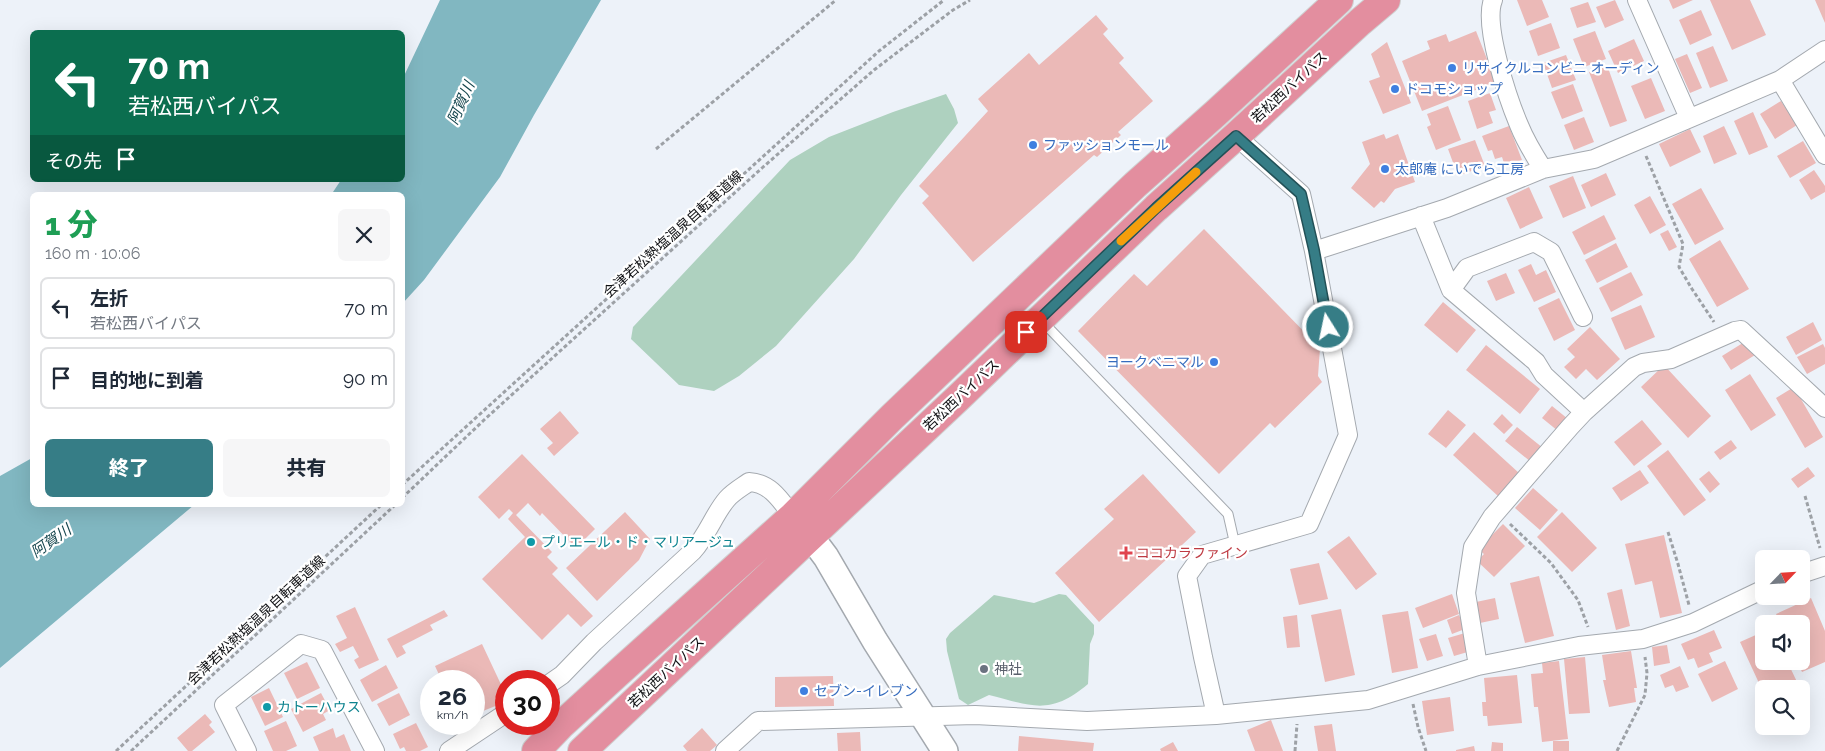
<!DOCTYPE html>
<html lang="ja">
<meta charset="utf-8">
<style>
body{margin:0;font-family:Raleway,"Noto Sans JP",sans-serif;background:#f6f6f7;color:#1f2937;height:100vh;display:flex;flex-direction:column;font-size:19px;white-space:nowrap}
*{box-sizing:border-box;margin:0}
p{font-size:16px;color:#747a83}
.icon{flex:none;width:28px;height:28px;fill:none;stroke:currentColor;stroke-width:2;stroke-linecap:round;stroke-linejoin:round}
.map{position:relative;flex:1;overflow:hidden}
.side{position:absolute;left:30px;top:192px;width:375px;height:315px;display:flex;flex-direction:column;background:#fff;border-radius:8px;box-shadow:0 5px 20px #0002}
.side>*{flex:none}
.top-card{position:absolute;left:30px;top:30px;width:375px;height:152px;border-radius:8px;box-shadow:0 5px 20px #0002;background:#0b6e4f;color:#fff;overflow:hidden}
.needle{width:32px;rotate:65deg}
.buttons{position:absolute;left:1755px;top:550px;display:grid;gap:10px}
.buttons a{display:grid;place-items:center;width:55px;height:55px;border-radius:8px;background:#fff;box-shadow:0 5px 20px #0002;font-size:25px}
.speed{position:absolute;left:420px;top:670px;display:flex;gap:10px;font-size:25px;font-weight:700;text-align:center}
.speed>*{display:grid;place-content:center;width:65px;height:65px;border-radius:50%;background:#fff;box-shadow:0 5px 20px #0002;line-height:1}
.speed small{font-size:12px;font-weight:400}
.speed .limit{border:8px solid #d22;background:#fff;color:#111}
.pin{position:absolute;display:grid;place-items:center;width:42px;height:42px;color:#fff;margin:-21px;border-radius:10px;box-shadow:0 2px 8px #0006}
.me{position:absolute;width:55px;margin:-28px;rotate:350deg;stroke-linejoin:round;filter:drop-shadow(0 0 4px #0008)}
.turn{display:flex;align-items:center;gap:18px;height:105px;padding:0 15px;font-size:22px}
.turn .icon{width:65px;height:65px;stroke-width:2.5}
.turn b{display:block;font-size:35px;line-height:42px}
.then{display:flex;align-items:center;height:48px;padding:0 15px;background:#0003;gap:10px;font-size:19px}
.round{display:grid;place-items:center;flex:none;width:52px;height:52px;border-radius:8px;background:#f6f6f7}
.head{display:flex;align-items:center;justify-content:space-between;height:85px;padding:0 15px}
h1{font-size:30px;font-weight:800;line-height:38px;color:#1e9e55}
.action{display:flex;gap:10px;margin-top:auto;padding:10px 15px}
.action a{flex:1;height:58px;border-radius:8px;background:#367d86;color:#fff;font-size:20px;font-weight:800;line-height:58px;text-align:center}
.action a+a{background:#f6f6f7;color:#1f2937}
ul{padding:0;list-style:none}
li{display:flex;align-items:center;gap:15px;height:62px;margin:0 10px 8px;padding:0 5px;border:2px solid #e0e1e3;border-radius:8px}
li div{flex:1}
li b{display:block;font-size:19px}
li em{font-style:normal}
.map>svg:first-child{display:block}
.green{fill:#aed1bf}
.water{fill:#81b7c1}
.building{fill:#ebb9b7}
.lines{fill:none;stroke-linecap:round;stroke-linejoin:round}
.lane-casing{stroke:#a4a9af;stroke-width:11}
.street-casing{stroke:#a4a9af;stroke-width:20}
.secondary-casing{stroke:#a4a9af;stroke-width:28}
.highway-casing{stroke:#cfd0d0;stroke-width:30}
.path{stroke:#9da1a6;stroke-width:3;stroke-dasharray:4 2.5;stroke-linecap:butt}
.lane{stroke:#fff;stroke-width:9}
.street{stroke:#fff;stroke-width:18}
.secondary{stroke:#fff;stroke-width:25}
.highway{stroke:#e38e9f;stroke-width:28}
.route-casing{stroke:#235157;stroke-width:12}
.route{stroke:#367d86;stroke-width:9}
.slow{stroke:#f59e0b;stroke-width:9}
.shop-dot{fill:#3f7fe0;stroke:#fff;stroke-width:2}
.culture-dot{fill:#0f9aa8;stroke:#fff;stroke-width:2}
.health-dot{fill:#e0444e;stroke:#fff;stroke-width:2}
.worship-dot{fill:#6b7280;stroke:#fff;stroke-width:2}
.labels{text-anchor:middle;stroke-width:4.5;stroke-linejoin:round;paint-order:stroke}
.shop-label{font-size:14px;fill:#366cbe;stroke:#fff;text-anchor:start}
.street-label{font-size:14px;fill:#111215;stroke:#fff}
.culture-label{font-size:14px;fill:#0d838f;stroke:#fff;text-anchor:start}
.health-label{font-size:14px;fill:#be3a42;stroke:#fff;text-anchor:start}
.worship-label{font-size:14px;fill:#5b616d;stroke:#fff;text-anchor:start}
.water-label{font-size:15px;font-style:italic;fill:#14454d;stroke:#fff}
</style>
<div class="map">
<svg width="1825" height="751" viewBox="0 0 1825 751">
<rect width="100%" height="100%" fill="#edf2f9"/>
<path class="green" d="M946 94 954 109 958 123 901 195 854 259 776 346 739 376 714 391 679 385 631 339 633 327 790 160 829 137 893 112Z
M1059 594 1066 595 1094 625V634L1090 644 1088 684C1050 716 1032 706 989 695L968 705 959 699 947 651 946 639 950 633 994 595 1034 603Z"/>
<path class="water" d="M440 0H601L534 115 500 177 424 280 403 303 402 195H331L341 180H402L403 78Z
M32 458V505H194L0 668V476Z"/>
<path class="building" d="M1517 0H1542L1549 17 1527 26Z
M1615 0 1624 20 1605 28 1596 7Z
M1669 0H1693L1673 9Z
M1710 0H1750L1766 35 1732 50Z
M1815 0H1825V23Z
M1588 2 1596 22 1577 28 1570 8Z
M1701 10 1712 35 1690 45 1679 20Z
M1096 15 1108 29 1103 34 1124 58 1119 63 1153 101 1118 132 1121 135 1097 157 1094 155 973 262 922 203 929 196 919 186 988 111 978 99 1029 53 1039 65Z
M1551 23 1560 48 1538 56 1529 31Z
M1476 31 1496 82 1422 111 1402 61 1430 49 1427 41 1446 34 1449 42Z
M1595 31 1606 59 1584 67 1573 39Z
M1634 39 1644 61 1618 73 1608 51Z
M1387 42 1411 103 1383 114 1369 81 1380 77 1371 54Z
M1713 46 1728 81 1710 88 1696 53Z
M1687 54 1702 88 1690 93 1675 59Z
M1566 55 1576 80 1552 88 1543 63Z
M1607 65 1627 121 1610 127 1589 72Z
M1651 78 1665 111 1645 119 1631 86Z
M1573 84 1583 111 1562 119 1551 92Z
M1490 93 1496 110 1489 112 1493 123 1477 129 1468 101Z
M1781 101 1797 125 1775 139 1760 114Z
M1448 106 1461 140 1436 150 1427 127 1431 125 1427 114Z
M1753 112 1768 147 1749 155 1734 121Z
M1584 117 1594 142 1574 150 1564 125Z
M1509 126 1522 160 1505 166 1502 157 1495 159 1492 150 1488 151 1482 136Z
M1724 126 1737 154 1714 164 1703 136Z
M1690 129 1701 152 1670 167 1659 144Z
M1384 134 1386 139 1398 134 1415 182 1395 189 1384 203 1381 201 1374 208 1351 188 1370 164 1362 142Z
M1475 140 1485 166 1458 176 1448 149Z
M1803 141 1816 163 1790 178 1777 156Z
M1814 170 1825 186V192L1811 200 1799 180Z
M1606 173 1616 195 1591 207 1581 185Z
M1573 176 1586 208 1563 218 1549 186Z
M1529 187 1543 218 1520 229 1506 198Z
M1701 188 1724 229 1695 245 1672 204Z
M1650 196 1666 225 1650 234 1634 205Z
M1604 215 1616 239 1584 255 1572 232Z
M1204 229 1320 348 1318 376 1322 382 1275 428 1270 423 1219 474 1078 331 1134 274 1147 286Z
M1668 230 1677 247 1669 251 1660 234Z
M1720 240 1749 289 1717 307 1689 259Z
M1616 243 1628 267 1597 283 1585 260Z
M1531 264 1536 275 1546 270 1556 292 1534 302 1518 270Z
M1631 272 1643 295 1611 312 1599 288Z
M1506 273 1515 293 1496 301 1487 281Z
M1559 298 1575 330 1554 341 1538 308Z
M1443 302 1476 330 1457 353 1424 325Z
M1641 305 1655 337 1625 350 1611 318Z
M1813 322 1822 340 1796 355 1786 337Z
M1590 327 1620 359 1597 380 1586 369 1576 379 1564 367 1575 357 1567 349Z
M1746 341 1755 355 1731 370 1722 356Z
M1823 344 1825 348V364L1807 374 1797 357Z
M1486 345 1540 389 1520 414 1466 370Z
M1664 365 1711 416 1688 438 1641 387Z
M1750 374 1776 415 1751 431 1725 390Z
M1794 387 1823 437 1805 448 1776 398Z
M1552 406 1568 419 1558 431 1542 418Z
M1448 410 1466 425 1446 448 1428 434Z
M560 411 579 433 554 456 547 448 553 443 540 429Z
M1502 414 1513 425 1504 434 1493 424Z
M1642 420 1662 444 1634 466 1614 442Z
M1517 427 1543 448 1531 462 1505 441Z
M1474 432 1519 473 1498 496 1453 455Z
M1731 440 1737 448 1720 460 1714 452Z
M1668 450 1706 500 1684 516 1647 466Z
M522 454 595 529 576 548 542 513 540 516 528 503 516 515 552 552 547 557 558 568 552 574 593 616 581 627 568 614 542 640 482 579 525 537 508 519 513 513 509 509 499 519 478 497Z
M1808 467 1815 476 1798 488 1791 479Z
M1640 470 1649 483 1621 501 1612 488Z
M1709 471 1720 484 1710 493 1699 479Z
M1143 474 1196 532 1099 622 1055 573 1114 519 1104 509Z
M1533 488 1558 510 1540 530 1515 508Z
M625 512 650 539 639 560 597 601 566 568Z
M1562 512 1597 548 1572 572 1537 537Z
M1503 524 1525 546 1494 577 1477 561 1484 554 1478 549Z
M1664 535 1682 613 1660 618 1652 581 1635 585 1625 544Z
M1349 536 1377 574 1356 590 1327 552Z
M1319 563 1328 599 1299 605 1290 569Z
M1539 576 1554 636 1525 643 1510 583Z
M1622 589 1630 626 1616 630 1607 593Z
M1452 594 1459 614 1423 628 1415 608Z
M1495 598 1499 619 1480 623 1476 602Z
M1811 598 1825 631V662L1802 672 1797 661H1801V624H1781L1776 614Z
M355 607 379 660 359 669 354 660 359 657 353 646 340 652 335 644 347 638 336 616Z
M1341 609 1355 675 1325 682 1311 615Z
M444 610 448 616 430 625 433 630 402 646 406 653 397 658 387 639Z
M1408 611 1418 668 1392 673 1382 615Z
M1297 615 1300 647 1287 648 1283 617Z
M1459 615 1465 629 1452 634 1447 620Z
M1714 630 1722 648 1709 653 1713 662 1698 668 1694 658 1688 660 1681 644Z
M1465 633 1471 651 1454 656 1448 638Z
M1436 634 1443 656 1427 661 1419 639Z
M1758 634 1764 646V661L1772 663 1787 661 1799 686 1793 689H1764V694L1740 642Z
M482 644 505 693 495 698 498 705 483 711 480 705 474 708V681H442L435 666Z
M1667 645 1670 663 1654 666 1652 647Z
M1631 651 1637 688H1634L1636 702 1609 707 1603 680H1606L1602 655Z
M1585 657 1590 713 1569 714 1564 659Z
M1559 661 1568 739 1542 742 1538 707H1534L1531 674 1543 673 1542 663Z
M1725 661 1738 689 1712 702 1698 674Z
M307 662 320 688 297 699 284 673Z
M386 665 398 688 372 702 360 680Z
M1680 666 1689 687 1676 692 1673 685 1665 688 1660 675Z
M1517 675 1522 723 1488 726 1487 716H1483L1482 702H1486L1484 678Z
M833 676 834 706 775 707V677Z
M269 688 283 717 265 726 251 697Z
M321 693 330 710 323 714 326 720 303 732 291 709Z
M399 693 410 715 389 726 377 704Z
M1450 697 1454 731 1427 735 1422 701Z
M205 714 212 722 209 725 215 732 192 751H188L177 738Z
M1271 720 1283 751H1255L1247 730Z
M286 721 297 746 286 751H273L264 731Z
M416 723 428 747 420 751H406L404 747 400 749 393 734Z
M1332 724 1336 751H1318L1314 726Z
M333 728 336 738 344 734 351 751H319L313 737Z
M702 728 717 745 710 751H687L683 746Z
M860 732 861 751H838L837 733Z
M1019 736 1094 743 1093 751H1018Z
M1553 741H1569V751H1553Z
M1173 742 1178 751H1161L1160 749Z
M1492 742 1503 743V751H1491Z
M1474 746 1475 751H1456V750Z"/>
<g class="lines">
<g class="lane-casing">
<path id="lane" d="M1042 321 1228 514 1235 545"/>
</g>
<g class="street-casing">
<path id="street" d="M1493 0C1483 25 1508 99 1519 125 1525 140 1534 155 1543 169
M1637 0 1689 118
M1780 80 1825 155
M1421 216 1451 290 1536 362 1544 375 1584 412
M1314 251 1447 208 1543 169 1594 159 1780 80 1825 50
M1451 290 1467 268 1534 242 1551 252 1583 317
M1801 574 1825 566
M1478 666 1466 593 1473 547 1492 517 1570 427 1584 412 1634 367 1643 363 1671 359 1735 331 1741 330 1825 408
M549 684 562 675 594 642 693 551C708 534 714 514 727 499 733 492 742 487 749 482 774 483 784 507 799 524
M1216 715 1203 657 1187 576 1202 555 1309 524 1348 435 1314 251 1301 194 1236 136
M247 751 224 705 301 644 322 650 375 751
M449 751 506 713
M725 751 758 721 975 715 1087 721 1216 715 1368 700 1478 666 1579 646 1643 639 1693 623 1764 589"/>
</g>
<g class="secondary-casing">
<path id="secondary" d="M811 537 826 557 875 641 945 751"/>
</g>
<g class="highway-casing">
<path id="highway" d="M536 751 560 726 618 673 793 516 892 417 1135 185 1216 113 1339 0
M582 751 958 398 1156 208 1236 136 1360 22 1386 0"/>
</g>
<path class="path" d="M656 149 836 0
M1646 156 1683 244 1679 267 1692 289 1714 322
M402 485 879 51 944 0
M1805 496 1820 548
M402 498 484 420 762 168 874 70 953 10 970 0
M1510 524 1551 563 1578 600 1588 627
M1668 532 1678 564 1689 605
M1413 704 1418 727 1426 751
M116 751 381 505
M131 751 395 505
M1295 751 1297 724
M1617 751 1645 695 1647 673 1645 657"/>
<use href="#lane" class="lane"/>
<use href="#street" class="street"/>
<use href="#secondary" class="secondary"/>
<use href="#highway" class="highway"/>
</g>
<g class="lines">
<g class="route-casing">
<path id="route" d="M1026 332 1156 208 1236 136 1301 194 1314 250 1328 327"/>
</g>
<use href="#route" class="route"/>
<path class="slow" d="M1121 241 1196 172"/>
</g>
<g class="shop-dot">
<circle cx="1452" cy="68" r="5"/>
<circle cx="1395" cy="89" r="5"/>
<circle cx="1033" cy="145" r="5"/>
<circle cx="1385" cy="169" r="5"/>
<circle cx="1214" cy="362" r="5"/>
<circle cx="804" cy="691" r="5"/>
</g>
<g class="culture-dot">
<circle cx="531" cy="542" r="5"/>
<circle cx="267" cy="707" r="5"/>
</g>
<path class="health-dot" d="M1123.5 545.5h5v5h5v5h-5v5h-5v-5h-5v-5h5z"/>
<circle class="worship-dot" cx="984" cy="669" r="5"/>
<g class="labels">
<g class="shop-label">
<text x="1462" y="73">リサイクルコンビニ オーディン</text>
<text x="1405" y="94">ドコモショップ</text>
<text x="1043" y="150">ファッションモール</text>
<text x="1395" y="174">太郎庵 にいでら工房</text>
<text x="1204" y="367" text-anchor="end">ヨークベニマル</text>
<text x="814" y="696">セブン-イレブン</text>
</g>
<g class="street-label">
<text transform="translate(1289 87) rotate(-43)" y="5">若松西バイパス</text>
<text transform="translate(673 234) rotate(-42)" y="5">会津若松熱塩温泉自転車道線</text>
<text transform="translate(961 395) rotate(-43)" y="5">若松西バイパス</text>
<text transform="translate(256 620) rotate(-43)" y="5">会津若松熱塩温泉自転車道線</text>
<text transform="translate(666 672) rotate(-43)" y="5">若松西バイパス</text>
</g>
<g class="culture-label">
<text x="541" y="547">プリエール・ド・マリアージュ</text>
<text x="277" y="712">カトーハウス</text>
</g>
<g class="health-label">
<text x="1136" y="558">ココカラファイン</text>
</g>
<g class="worship-label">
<text x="994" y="674">神社</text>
</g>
<g class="water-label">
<text transform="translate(461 103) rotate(-66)" y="5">阿賀川</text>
<text transform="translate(51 541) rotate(-35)" y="5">阿賀川</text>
</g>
</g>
</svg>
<div class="buttons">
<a><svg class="needle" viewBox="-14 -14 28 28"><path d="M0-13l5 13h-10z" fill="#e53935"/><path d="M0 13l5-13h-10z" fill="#747a83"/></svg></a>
<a><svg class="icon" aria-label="sound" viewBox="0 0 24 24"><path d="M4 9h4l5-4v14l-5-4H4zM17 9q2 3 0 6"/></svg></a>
<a><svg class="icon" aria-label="search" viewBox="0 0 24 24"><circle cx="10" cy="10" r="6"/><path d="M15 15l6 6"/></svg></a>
</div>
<div class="speed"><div>26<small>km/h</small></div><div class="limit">30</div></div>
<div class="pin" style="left:1026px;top:332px;background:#d93025"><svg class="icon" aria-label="arrive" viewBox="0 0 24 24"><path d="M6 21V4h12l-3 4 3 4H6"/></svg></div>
<svg class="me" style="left:1328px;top:327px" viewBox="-20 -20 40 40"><circle r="17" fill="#367d86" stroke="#fff" stroke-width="3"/><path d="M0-11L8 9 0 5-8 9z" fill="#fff"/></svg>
<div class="top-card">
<div class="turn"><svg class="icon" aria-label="left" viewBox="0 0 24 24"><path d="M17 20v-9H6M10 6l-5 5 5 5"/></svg><div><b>70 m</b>若松西バイパス</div></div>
<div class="then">その先<svg class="icon" aria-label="arrive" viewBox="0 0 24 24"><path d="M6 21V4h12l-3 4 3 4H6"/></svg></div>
</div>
<section class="side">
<div class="head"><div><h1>1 分</h1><p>160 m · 10:06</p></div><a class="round"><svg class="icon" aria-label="close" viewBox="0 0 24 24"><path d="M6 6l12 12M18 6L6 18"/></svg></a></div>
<ul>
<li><svg class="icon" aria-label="left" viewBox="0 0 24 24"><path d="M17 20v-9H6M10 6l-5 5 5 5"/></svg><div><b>左折</b><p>若松西バイパス</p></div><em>70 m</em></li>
<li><svg class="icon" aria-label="arrive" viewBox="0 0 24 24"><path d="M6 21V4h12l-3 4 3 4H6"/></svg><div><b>目的地に到着</b></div><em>90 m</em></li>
</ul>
<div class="action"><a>終了</a><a>共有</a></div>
</section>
</div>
